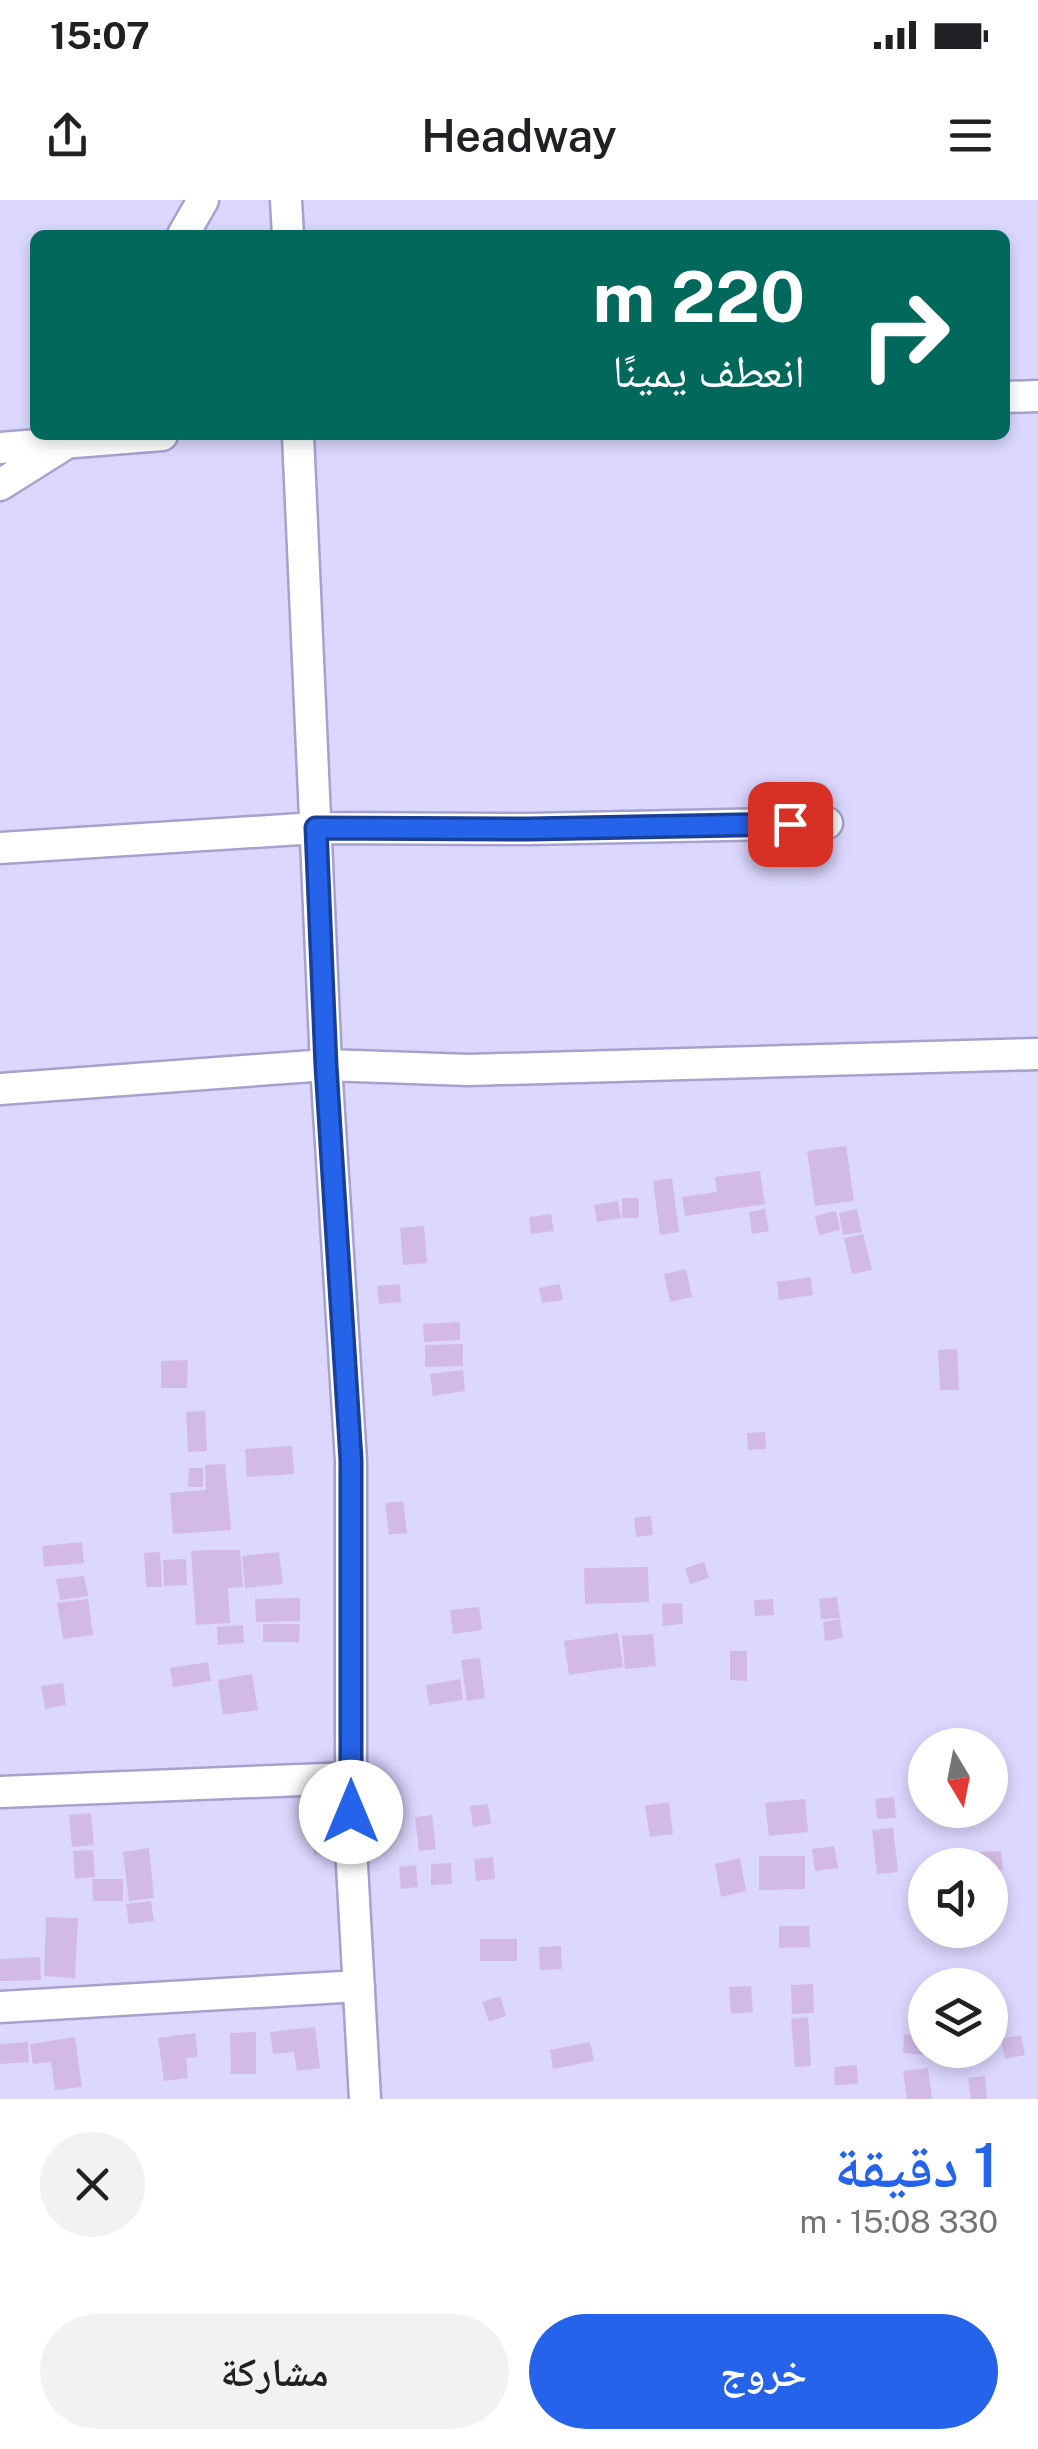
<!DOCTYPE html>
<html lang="ar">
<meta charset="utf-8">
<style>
body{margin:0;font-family:"Public Sans","Noto Naskh Arabic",sans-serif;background:#f2f2f2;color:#202124;direction:rtl;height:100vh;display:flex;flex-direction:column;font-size:38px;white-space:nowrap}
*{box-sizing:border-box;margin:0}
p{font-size:32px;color:#757577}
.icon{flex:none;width:55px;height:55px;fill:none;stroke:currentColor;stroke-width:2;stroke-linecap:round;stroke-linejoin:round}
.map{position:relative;height:1899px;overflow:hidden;direction:ltr}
.panel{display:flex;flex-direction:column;background:#fff;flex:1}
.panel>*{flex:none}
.banner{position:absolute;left:30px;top:30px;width:980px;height:210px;border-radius:15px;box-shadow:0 5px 15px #0003;direction:rtl;background:#00695c;color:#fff;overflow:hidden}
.needle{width:65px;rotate:170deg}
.controls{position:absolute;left:908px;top:1528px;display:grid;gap:20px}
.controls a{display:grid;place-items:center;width:100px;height:100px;border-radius:50%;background:#fff;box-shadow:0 5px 15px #0003;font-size:50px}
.pin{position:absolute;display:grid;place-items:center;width:85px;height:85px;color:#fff;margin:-42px;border-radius:20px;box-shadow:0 5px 15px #0006}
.me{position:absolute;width:110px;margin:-55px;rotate:0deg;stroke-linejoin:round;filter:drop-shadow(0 0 8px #0008)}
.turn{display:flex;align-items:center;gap:35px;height:210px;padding:0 40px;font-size:45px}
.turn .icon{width:130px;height:130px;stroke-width:2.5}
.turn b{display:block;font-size:70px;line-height:85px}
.round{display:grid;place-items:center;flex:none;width:105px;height:105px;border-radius:52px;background:#f2f2f2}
.headline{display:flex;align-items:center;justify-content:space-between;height:170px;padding:0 40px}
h1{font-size:60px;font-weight:600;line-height:75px;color:#2563eb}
.button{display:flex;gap:20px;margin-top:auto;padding:20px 40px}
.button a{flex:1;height:115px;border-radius:60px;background:#2563eb;color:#fff;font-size:40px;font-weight:600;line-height:115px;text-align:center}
.button a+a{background:#f2f2f2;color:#202124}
.status{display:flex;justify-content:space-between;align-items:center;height:70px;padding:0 50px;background:#fff;direction:ltr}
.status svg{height:28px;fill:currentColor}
header{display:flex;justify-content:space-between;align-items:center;height:130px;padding:0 40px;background:#fff;font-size:45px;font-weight:600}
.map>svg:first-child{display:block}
.building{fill:#d3bae6}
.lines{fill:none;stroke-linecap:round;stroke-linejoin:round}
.street-casing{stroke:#a6a1cf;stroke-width:35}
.street{stroke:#fff;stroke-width:30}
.route-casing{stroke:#184099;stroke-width:25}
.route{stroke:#2563eb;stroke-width:18}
</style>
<div class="status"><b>15:07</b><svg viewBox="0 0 49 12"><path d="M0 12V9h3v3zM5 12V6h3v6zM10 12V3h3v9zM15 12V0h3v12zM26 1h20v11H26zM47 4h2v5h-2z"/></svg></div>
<header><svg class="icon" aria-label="menu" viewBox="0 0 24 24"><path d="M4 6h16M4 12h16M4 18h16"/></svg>Headway<svg class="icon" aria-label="share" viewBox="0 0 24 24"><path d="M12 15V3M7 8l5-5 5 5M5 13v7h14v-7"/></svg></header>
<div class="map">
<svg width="1038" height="1899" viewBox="0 0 1038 1899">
<rect width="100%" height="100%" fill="#dbd7fe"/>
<path class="building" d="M846 946 854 1001 815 1006 807 951Z
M760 971 765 1004 685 1016 682 997 717 992 715 977Z
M672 978 679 1032 660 1035 653 981Z
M622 998H639V1018H622Z
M618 1001 621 1018 597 1022 594 1005Z
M765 1009 769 1031 752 1034 749 1012Z
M857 1009 862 1032 843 1035 839 1013Z
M836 1011 840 1030 819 1035 815 1016Z
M551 1014 554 1031 531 1034 529 1017Z
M424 1026 427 1063 403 1065 400 1028Z
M863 1034 872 1070 852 1074 844 1038Z
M686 1069 692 1097 670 1102 664 1074Z
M811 1077 813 1095 779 1100 777 1082Z
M400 1084 401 1102 379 1104 377 1086Z
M560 1084 563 1100 542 1103 539 1088Z
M460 1122V1140L424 1142 423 1124Z
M463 1144V1166L425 1167V1145Z
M957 1149 959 1190H940L938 1150Z
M188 1160 187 1188H161V1161Z
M463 1170 465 1191 433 1196 430 1174Z
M205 1211 207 1251 188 1252 186 1212Z
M765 1232 766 1249 748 1250 747 1233Z
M292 1246 294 1274 247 1277 245 1249Z
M225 1264 231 1330 173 1334 170 1293 206 1290 205 1265Z
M189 1268H203V1287H188Z
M403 1301 407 1333 389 1335 385 1303Z
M651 1316 653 1335 636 1337 634 1318Z
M82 1342 84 1363 44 1367 42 1346Z
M209 1350H240L243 1387 228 1388 230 1423 196 1425 191 1351Z
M160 1352 162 1387H146L144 1353Z
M279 1352 283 1384 245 1388 242 1356Z
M186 1359 187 1385 164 1386 163 1360Z
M704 1362 709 1378 690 1384 685 1368Z
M648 1367 649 1402 585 1404 584 1368Z
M84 1376 88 1396 60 1400 56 1379Z
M837 1397 840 1418 821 1419 819 1399Z
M300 1398V1421L256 1422 255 1399Z
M88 1399 93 1435 63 1439 57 1403Z
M773 1399 774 1415 755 1416 754 1400Z
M682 1403 683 1424 663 1426 662 1404Z
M479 1407 482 1430 453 1434 450 1410Z
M840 1419 843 1438 825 1441 823 1422Z
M263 1424H300L299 1442H263Z
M243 1425 244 1443 218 1445 217 1427Z
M618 1433 623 1467 569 1475 564 1441Z
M653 1434 656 1466 625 1469 622 1436Z
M730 1451H747V1481L730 1480Z
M480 1458 485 1498 467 1501 461 1460Z
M208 1462 211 1481 173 1487 170 1468Z
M252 1474 258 1510 223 1515 218 1480Z
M460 1479 463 1500 429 1505 426 1485Z
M63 1483 66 1505 45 1509 41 1486Z
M894 1597 896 1618 877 1619 875 1599Z
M805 1599 808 1632 769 1636 765 1603Z
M669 1602 673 1634 650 1637 645 1606Z
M488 1604 491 1624 473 1627 470 1606Z
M91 1613 94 1645 72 1647 69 1615Z
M432 1615 436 1649 419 1651 415 1617Z
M330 1619 332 1653 314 1655 311 1620Z
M893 1628 898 1672 877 1674 872 1630Z
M834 1646 838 1668 815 1671 812 1649Z
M149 1648 154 1698 129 1701 123 1652Z
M93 1650 95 1677 75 1679 73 1651Z
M1001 1651 1003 1670 990 1671V1665H980V1652Z
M759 1656H805V1689L759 1690Z
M493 1657 495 1679 476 1681 474 1659Z
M740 1658 746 1691 721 1697 715 1664Z
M451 1663 452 1684 431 1685V1664Z
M416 1665 418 1687 401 1689 399 1667Z
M92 1679H123V1701H93Z
M151 1701 154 1721 129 1724 126 1704Z
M46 1717 78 1718 75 1778 44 1776Z
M779 1726H809L810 1747 779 1748Z
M480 1739H517V1761H480Z
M561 1746 562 1769 540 1770 539 1747Z
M40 1757 41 1780 0 1781V1759Z
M813 1784 814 1813 792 1814 791 1785Z
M751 1786 753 1812 731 1814 729 1787Z
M500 1796 506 1816 489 1822 482 1802Z
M808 1817 811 1866 795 1867 791 1819Z
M315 1827 320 1868 297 1871 294 1852 273 1854 270 1832Z
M256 1832V1874H231L230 1833Z
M195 1833 198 1857 186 1858 188 1878 164 1881 158 1838Z
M904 1834 925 1835V1850H938V1856L903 1853Z
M1021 1835 1025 1855 1005 1859 1001 1839Z
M75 1837 82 1887 55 1890 51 1862 33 1864 30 1844Z
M28 1842 29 1862 0 1864V1844Z
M590 1842 594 1861 553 1869 550 1850Z
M857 1865 858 1884 835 1885 834 1867Z
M928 1868 932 1899H907L903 1871Z
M985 1876 987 1899H971L968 1878Z"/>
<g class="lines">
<g class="street-casing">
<path id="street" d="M286 0 288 35
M183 35 203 0
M1005 197 1038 196
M298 235 326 865 351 1261V1647L365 1899
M0 248 162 235
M0 285 62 246
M0 648 316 628 529 629 827 623
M0 889 326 865 469 870 1038 854
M0 1592 351 1578
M0 1807 359 1786"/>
</g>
<use href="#street" class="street"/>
</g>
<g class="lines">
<g class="route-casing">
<path id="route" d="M351 1612V1260L326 866 316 628 529 629 790 624"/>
</g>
<use href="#route" class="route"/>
</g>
</svg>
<div class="controls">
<a><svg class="needle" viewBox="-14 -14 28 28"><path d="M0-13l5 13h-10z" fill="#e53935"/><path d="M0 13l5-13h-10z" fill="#757577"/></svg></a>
<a><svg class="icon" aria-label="sound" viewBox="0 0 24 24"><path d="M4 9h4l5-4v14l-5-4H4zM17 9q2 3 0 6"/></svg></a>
<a><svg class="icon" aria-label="layers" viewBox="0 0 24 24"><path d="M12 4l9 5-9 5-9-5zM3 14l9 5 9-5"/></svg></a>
</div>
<div class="pin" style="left:790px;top:624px;background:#d93025"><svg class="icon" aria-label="arrive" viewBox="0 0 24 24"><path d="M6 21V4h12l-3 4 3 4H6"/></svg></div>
<svg class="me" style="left:351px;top:1612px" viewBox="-20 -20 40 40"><circle r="19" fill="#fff"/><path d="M0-13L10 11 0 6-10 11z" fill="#2563eb"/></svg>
<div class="banner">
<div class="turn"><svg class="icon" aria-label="right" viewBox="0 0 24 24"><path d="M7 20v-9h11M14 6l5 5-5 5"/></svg><div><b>220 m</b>انعطف يمينًا</div></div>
</div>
</div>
<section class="panel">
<div class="headline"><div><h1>1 دقيقة</h1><p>330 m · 15:08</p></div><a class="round"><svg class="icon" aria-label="close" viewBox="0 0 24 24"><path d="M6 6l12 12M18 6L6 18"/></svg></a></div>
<div class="button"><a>خروج</a><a>مشاركة</a></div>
</section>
